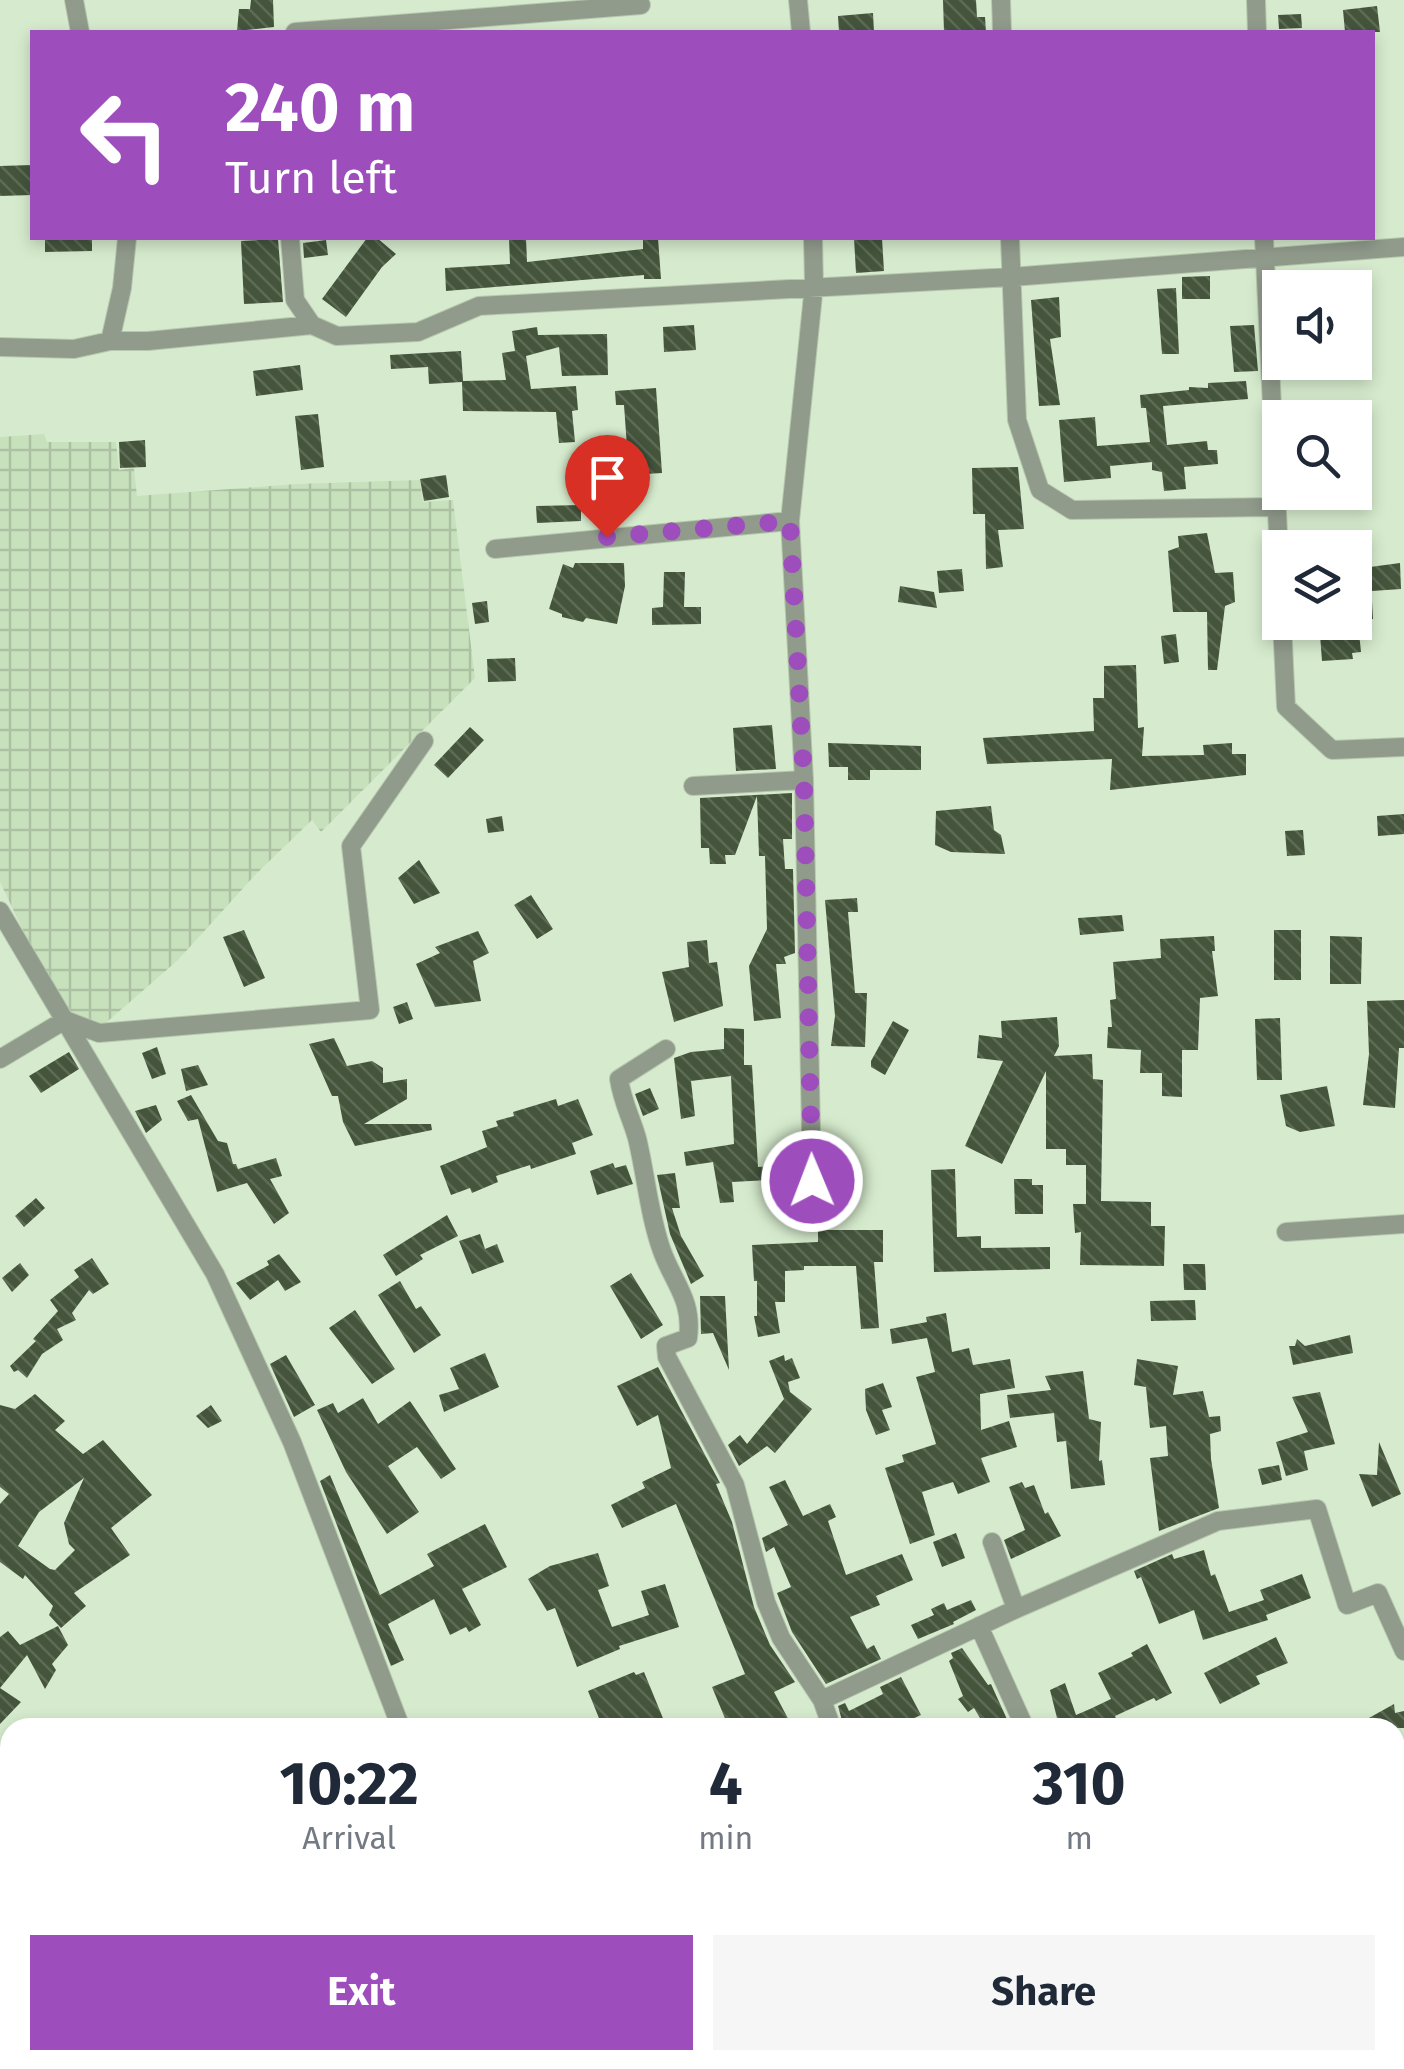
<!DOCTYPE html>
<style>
body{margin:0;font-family:"Fira Sans",sans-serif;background:#f6f6f7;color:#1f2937;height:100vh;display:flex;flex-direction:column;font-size:38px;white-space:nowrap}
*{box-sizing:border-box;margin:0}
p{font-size:32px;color:#747a83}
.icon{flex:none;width:55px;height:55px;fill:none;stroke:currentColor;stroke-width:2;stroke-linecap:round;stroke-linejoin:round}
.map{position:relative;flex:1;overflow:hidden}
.panel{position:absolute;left:0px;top:1718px;width:1405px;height:352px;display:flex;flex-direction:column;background:#fff;border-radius:30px 30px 0 0;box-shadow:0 5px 15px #0003}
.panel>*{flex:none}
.hud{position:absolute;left:30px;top:30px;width:1345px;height:210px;border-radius:0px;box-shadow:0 5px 15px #0003;background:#9e4dbd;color:#fff;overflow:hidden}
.tools{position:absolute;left:1262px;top:270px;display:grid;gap:20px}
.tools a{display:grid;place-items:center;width:110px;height:110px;border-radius:0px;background:#fff;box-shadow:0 5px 15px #0003;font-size:50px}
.pin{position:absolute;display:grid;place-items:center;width:85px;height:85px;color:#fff;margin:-102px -42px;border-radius:50% 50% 50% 0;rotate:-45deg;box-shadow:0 0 10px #0007}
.pin .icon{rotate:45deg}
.me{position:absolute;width:110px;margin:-55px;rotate:359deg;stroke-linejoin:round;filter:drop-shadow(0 0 8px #0008)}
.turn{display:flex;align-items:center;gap:35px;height:210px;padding:0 30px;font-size:45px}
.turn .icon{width:130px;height:130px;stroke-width:2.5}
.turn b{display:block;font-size:70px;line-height:85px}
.eta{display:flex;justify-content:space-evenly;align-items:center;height:170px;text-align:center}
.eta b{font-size:60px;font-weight:700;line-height:70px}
.action{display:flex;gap:20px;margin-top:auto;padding:20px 30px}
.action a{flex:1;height:115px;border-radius:0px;background:#9e4dbd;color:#fff;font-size:40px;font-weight:700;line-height:115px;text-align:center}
.action a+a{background:#f6f6f7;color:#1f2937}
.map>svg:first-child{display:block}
.industrial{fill:url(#industrial-grid)}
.building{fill:url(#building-back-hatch);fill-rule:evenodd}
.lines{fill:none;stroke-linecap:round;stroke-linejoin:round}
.minor-casing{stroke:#b6c8ae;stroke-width:20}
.tertiary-casing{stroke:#b6c8ae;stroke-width:25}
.minor{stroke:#919b8c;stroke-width:18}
.tertiary{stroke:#919b8c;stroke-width:22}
.route{stroke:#9e4dbd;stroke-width:18;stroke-dasharray:0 32.4}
</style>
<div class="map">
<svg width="1404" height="2069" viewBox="0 0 1404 2069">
<defs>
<pattern id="industrial-grid" width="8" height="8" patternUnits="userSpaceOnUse" patternTransform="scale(2.5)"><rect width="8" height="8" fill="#c8e1bd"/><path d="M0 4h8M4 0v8" fill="none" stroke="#acc1a2"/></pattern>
<pattern id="building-back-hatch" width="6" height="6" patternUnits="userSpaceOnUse" patternTransform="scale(2.5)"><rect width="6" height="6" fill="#44553c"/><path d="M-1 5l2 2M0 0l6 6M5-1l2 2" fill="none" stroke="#5c6a56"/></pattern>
</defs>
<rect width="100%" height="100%" fill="#d6ebcd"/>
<path class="industrial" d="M44 434 47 442H116L119 470 134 468 137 496 296 484 420 480 423 502 453 500 475 678 321 832 312 820 257 873 178 960 100 1028 76 1020 59 1006 0 882V437Z"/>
<path class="building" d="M251 0H273L274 27 237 31 239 9H250Z
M943 0H976L977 17H985L986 32H944Z
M1377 6 1380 32H1345L1343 10Z
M873 13 874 32H839L838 16Z
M1301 14 1302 28 1279 29 1278 15Z
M32 165V195L0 196V166Z
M45 238H92V251L45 252Z
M367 238H377L396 254 382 267 346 317 322 299Z
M509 238H526L527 262 643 249V238H658L661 279H644V275L446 291 445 268 510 264Z
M854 238H882L884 271 856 273Z
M278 239 283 302 244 304 241 241Z
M326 240 328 255 304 258 303 243Z
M1210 276V299H1182V277Z
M1176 288 1179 354H1162L1157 289Z
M1059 297 1061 337 1050 339 1060 405 1039 406 1031 300Z
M694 325 696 350 664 352 663 327Z
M1254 325 1258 371 1234 372 1230 326Z
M537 327 538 335 607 334 608 375 562 376 559 347 526 356 531 389 576 386 578 410 572 411 575 442 559 443 556 412 463 411 462 382 429 384 428 367 391 369 390 355 461 351 463 381 506 380 502 353 515 351 512 331Z
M300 365 303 390 256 396 253 371Z
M1246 381 1248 399 1163 406 1167 445 1207 441 1208 450H1217L1218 464 1184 467 1186 489 1164 491 1162 472 1152 470V462L1110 466 1111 478 1064 482 1059 420 1095 417 1097 446 1150 442 1146 408H1141L1140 395 1189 390V387L1208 388V383Z
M656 388 662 473 629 475 624 405H616L615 391Z
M318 414 324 467 301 470 295 416Z
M145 440 146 467 120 468 119 442Z
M596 460 597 487 578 488 576 461Z
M1018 467 1024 529 998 530 1003 567 986 569 985 514H973L972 468Z
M446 475 449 497 424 501 420 479Z
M581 505V521L537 523 536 506Z
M1207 533 1215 573 1233 572 1235 602 1225 606 1217 670H1208L1207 612H1173L1168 551 1179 547 1178 536Z
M575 563H624L625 586 617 624 586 618 583 622 562 617V614L549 609 563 564 573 568Z
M1400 563 1401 589 1372 591 1370 567Z
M962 569 964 591 939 593 937 571Z
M664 572H685L684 607H701V624L652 625V608L663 607Z
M900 586 934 592 937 608 898 602Z
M487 601 489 622 475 624 472 603Z
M1372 601 1373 619 1355 620V602Z
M1319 622H1358L1361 652 1352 653 1353 659 1322 661Z
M1176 634 1179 662 1164 664 1161 636Z
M515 658 516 681 488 682 487 659Z
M1136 665 1138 728 1144 727 1142 756 1204 755 1203 745 1232 743V754H1246V775L1110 790 1112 759 987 764 983 738 1094 731 1093 698H1104V666Z
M772 725 776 769 736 771 733 728Z
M470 727 484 740 448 778 434 765Z
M828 743 921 746V770H870V780H848V767H829Z
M792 793V839H783L785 869H793L795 953 784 957 786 964H776L781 1018 754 1021 749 966 767 929 765 856H759L757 796 735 855H725L726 864H710L709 848H701L700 798Z
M991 806 994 830 1001 835 1005 854 951 852 935 845 936 811Z
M1404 814V834L1378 836 1377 816Z
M502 816 504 831 488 833 486 819Z
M1303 830 1305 855 1287 856 1285 831Z
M419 860 440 893 414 904 398 878Z
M531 895 553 929 537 939 514 905Z
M857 898 858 912H848L855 993H867L865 1047 831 1046 835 1016 825 900Z
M1122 915 1124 931 1080 935 1078 918Z
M244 930 265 978 244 987 223 937Z
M1274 930H1301V980H1274Z
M478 931 489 953 473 961 481 1001 435 1007 416 964 440 953 435 947Z
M1214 936 1215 951H1212L1218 996 1200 998 1198 1050H1182V1097L1162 1096V1073H1140L1141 1050 1107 1048 1108 1027H1112L1110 1000 1116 999 1113 962 1161 958 1160 939Z
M1330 936 1362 937 1361 984H1330Z
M707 940 709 963 717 962 723 1006 674 1022 662 972 689 967 687 942Z
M1404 1000V1048H1399L1395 1108 1363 1105 1369 1054 1367 1001Z
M407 1002 413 1019 399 1024 393 1007Z
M1057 1017 1059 1046 1054 1056 1092 1054 1093 1079 1103 1080 1101 1201 1151 1202V1226H1165L1164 1266 1080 1265 1081 1232 1075 1233 1073 1204H1086V1165H1066V1149H1046V1071L1002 1164 965 1146 1003 1061 977 1058 979 1035 1002 1038 1001 1021Z
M1280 1018 1282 1080H1257L1255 1019Z
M893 1021 909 1030 885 1075 871 1067V1061Z
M724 1028 744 1029V1065H752L758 1167 788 1165 789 1179 732 1182 734 1202 720 1203 713 1162 686 1166 684 1152 734 1144 731 1076 691 1081 695 1116 681 1119 674 1058 691 1052 724 1049Z
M334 1038 347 1066 372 1061 383 1068V1083L407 1079V1099L364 1124H431L432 1130 355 1146 343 1122 338 1096H332L309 1044Z
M157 1047 166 1074 152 1079 142 1053Z
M69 1052 79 1069 41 1093 29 1076Z
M198 1065 208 1085 186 1091 181 1069Z
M1327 1086 1335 1126 1300 1132 1286 1126 1280 1095Z
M650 1088 659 1109 643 1116 635 1094Z
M191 1095 218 1141 227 1143 233 1164H236L238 1169 276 1158 282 1176 270 1179 289 1213 274 1224 247 1183 217 1192 198 1119 188 1121 177 1101Z
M556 1099 558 1106 578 1099 593 1135 572 1143 576 1154 531 1169 530 1165 496 1176 498 1182 472 1193 470 1188 451 1195 440 1166 487 1147 482 1131 498 1126 496 1121 514 1116 513 1112Z
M156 1105 162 1120 146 1133 135 1111Z
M613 1163 615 1168 626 1165 633 1184 597 1195 590 1171Z
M955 1169 957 1237 981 1236V1248L1050 1247V1269L934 1272 931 1170Z
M675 1173 680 1208H672L681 1236 704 1276 691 1284 670 1234 657 1175Z
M1014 1179H1032V1185H1043V1214H1015Z
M800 1184 804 1207 781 1209 779 1186Z
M36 1198 45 1208 24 1227 15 1216Z
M447 1215 458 1236 420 1255 423 1259 396 1276 383 1255Z
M818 1230H883V1262H874L879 1328 861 1329 856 1266H804V1270L785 1271V1302H775L780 1333 758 1337 754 1316H757V1281H754L752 1245 818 1242Z
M480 1234 485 1249 497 1244 504 1262 472 1274 459 1241Z
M279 1254 301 1282 285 1291 278 1280 250 1300 236 1283 269 1265 267 1261Z
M92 1258 109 1284 93 1294 89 1290 72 1313 76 1320 57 1329 63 1340 42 1354 27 1378 18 1370 14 1372 10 1366 36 1341 33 1339 58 1311 50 1300 79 1277 74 1270Z
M20 1263 29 1275 12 1292 2 1278Z
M1183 1264H1205L1206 1290H1184Z
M631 1273 663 1325 641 1339 610 1286Z
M400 1281 416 1309 421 1306 441 1335 414 1353 378 1295Z
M700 1296H725L729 1370 713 1333 701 1334Z
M1195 1300 1196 1320 1151 1321 1150 1301Z
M355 1310 395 1369 372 1384 329 1328Z
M946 1313 952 1352 969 1348 973 1365 1010 1359 1015 1388 980 1394 981 1430 1009 1421 1017 1447 981 1458 990 1482 958 1494 953 1482 922 1492 935 1535 910 1544 885 1468 904 1462 902 1455 936 1444 916 1377 935 1372 927 1338 892 1344 890 1329 927 1322 926 1317Z
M1350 1335 1353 1353 1293 1365 1289 1346H1295L1297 1339 1305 1346Z
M485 1353 499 1387 444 1412 439 1395 459 1389 450 1368Z
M286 1355 315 1405 294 1417 270 1364Z
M784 1355 785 1361 792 1358 800 1378 788 1382 790 1392 812 1409 775 1453 767 1446 739 1466 728 1445 740 1435 747 1444 784 1399 769 1361Z
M1137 1359 1178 1366 1173 1395 1203 1391 1209 1417 1220 1416 1221 1431 1210 1434 1211 1459 1219 1508 1159 1531 1150 1458 1168 1456 1166 1426 1150 1428 1146 1387 1134 1385Z
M658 1367 720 1483 716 1484 732 1522 754 1607 770 1645 795 1682 774 1692 793 1728H729L712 1687 745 1674 676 1504 622 1528 611 1505 645 1488 642 1482 671 1468 658 1415 637 1426 617 1386Z
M1083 1371 1089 1419 1101 1422 1099 1461 1102 1460 1105 1485 1071 1489 1066 1441 1057 1442 1054 1413 1010 1418 1007 1395 1051 1390 1045 1376Z
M883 1383 892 1407 882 1410 890 1430 876 1435 866 1410 865 1389Z
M1320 1392 1335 1444 1304 1451 1308 1470 1286 1476 1276 1442 1308 1432 1292 1397Z
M35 1394 65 1421 55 1430 83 1454 103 1440 152 1495 111 1528 130 1555 74 1593 86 1606 61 1628 49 1615 53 1606 25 1575 23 1579 0 1562V1504L9 1494 0 1487V1405L15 1409ZM84 1478 64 1523 69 1544 75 1550 55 1570 50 1569 18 1546 39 1512Z
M363 1398 378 1424 410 1401 456 1469 441 1479 417 1447 388 1466 419 1512 387 1534 346 1472 317 1410 333 1403 338 1413Z
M211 1405 222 1421 208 1428 196 1416Z
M1379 1442 1401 1494 1372 1507 1359 1474 1377 1475Z
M1279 1465 1282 1480 1262 1485 1258 1469Z
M330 1475 380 1595 434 1566 427 1554 485 1524 507 1567 462 1589 481 1625 469 1632 466 1627 450 1635 434 1599 388 1624 404 1660 391 1666 320 1481Z
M785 1480 803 1516 830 1504 836 1517 828 1521 846 1575 902 1554 913 1580 876 1596 880 1605 850 1617 867 1649 874 1645 881 1659 826 1684 792 1632 777 1593 791 1587 774 1547 766 1552 762 1538 788 1525 769 1487Z
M1022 1482 1025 1488 1034 1485 1045 1514 1048 1512 1061 1536 1011 1559 1004 1540 1025 1530 1009 1487Z
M956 1533 965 1558 942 1567 933 1542Z
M1204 1550 1211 1576 1215 1574 1229 1612 1264 1600 1260 1590 1302 1574 1311 1598 1266 1615 1268 1620 1203 1640 1194 1610 1159 1624 1141 1577 1137 1579 1134 1571 1172 1554 1174 1559Z
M598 1553 609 1586 598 1590 612 1627 649 1615 641 1591 665 1584 679 1627 619 1646 620 1649 577 1667 555 1608 547 1611 528 1579 550 1566Z
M971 1600 976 1610 953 1622 954 1624 918 1639 911 1625 934 1615 931 1609 944 1603 947 1610Z
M58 1626 68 1645 52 1664 56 1670 45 1689 27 1655 0 1688V1637L8 1631 20 1645Z
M1276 1637 1288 1663 1256 1676 1260 1684 1220 1704 1204 1673Z
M1147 1644 1172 1693 1156 1701 1154 1698 1115 1716 1117 1721 1104 1728H1046L1058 1722 1050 1690 1065 1683 1076 1715 1090 1709 1111 1699 1098 1673 1133 1656 1131 1653Z
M962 1648 988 1685 991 1684 1011 1728H986L974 1708 968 1712 958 1699 963 1696 949 1661 953 1658 951 1653Z
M634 1672 636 1675 644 1672 667 1728H603L588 1691Z
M901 1677 921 1715 892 1728H844L838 1706 845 1703 849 1711 883 1694 880 1687Z
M0 1688 21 1702 0 1724Z
M1394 1704 1395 1713 1404 1711V1728H1351Z"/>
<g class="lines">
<g class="minor-casing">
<path id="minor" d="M74 0 80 32
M798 0 801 32
M1001 0 1002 32
M1256 0 1257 32
M295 32 641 5
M290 238 295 300 312 325
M1010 238 1017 420 1040 490 1072 510 1277 507
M1264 238 1280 575
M110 341H148L312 325 337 336 418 332 479 306 1011 277 1404 247
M0 347 74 349 110 341 122 288 127 238
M495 549 790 521
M1282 622 1286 707 1332 750 1404 747
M693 786 804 780
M0 911 215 1274 292 1442 401 1728
M666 1049 619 1079C622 1101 631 1117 637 1138 646 1175 649 1215 662 1251 674 1284 693 1300 688 1338L666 1346 667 1357 735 1485 766 1602 781 1638 822 1700 832 1728
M0 1059 65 1020 99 1033 370 1010 351 846 424 741
M812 1181 804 780 790 521 814 285 813 238
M1286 1232 1404 1224
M992 1542 1016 1609
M979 1626 1025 1728
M822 1700 1016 1609 1218 1521 1317 1509 1347 1605 1378 1593 1404 1651
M1395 1866 1404 1891
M936 2060 938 2069
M1306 2060 1314 2069
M418 2069V2060
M834 2069 854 2060"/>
</g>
<g class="tertiary-casing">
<path id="tertiary" d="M1395 1845 1404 1839
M1087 2069 1098 2060"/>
</g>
<use href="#minor" class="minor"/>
<use href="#tertiary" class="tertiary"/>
</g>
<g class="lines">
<path class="route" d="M607 537 790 521 804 780 812 1181"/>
</g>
</svg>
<div class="tools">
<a><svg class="icon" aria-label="sound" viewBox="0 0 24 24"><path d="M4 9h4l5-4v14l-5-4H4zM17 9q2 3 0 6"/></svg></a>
<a><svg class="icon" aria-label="search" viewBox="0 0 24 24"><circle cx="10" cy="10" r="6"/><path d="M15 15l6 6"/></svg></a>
<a><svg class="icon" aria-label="layers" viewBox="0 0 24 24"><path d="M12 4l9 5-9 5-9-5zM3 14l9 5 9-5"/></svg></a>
</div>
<div class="pin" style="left:607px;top:537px;background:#d93025"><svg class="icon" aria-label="arrive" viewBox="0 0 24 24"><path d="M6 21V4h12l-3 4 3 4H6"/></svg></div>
<svg class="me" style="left:812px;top:1181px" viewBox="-20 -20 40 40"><circle r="17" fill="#9e4dbd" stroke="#fff" stroke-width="3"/><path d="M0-11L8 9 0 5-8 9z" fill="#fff"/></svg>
<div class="hud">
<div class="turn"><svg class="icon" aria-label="left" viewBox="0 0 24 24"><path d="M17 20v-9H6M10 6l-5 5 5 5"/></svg><div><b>240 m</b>Turn left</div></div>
</div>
<section class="panel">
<div class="eta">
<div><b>10:22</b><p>Arrival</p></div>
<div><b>4</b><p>min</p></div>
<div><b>310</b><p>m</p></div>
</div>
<div class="action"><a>Exit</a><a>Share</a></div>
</section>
</div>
